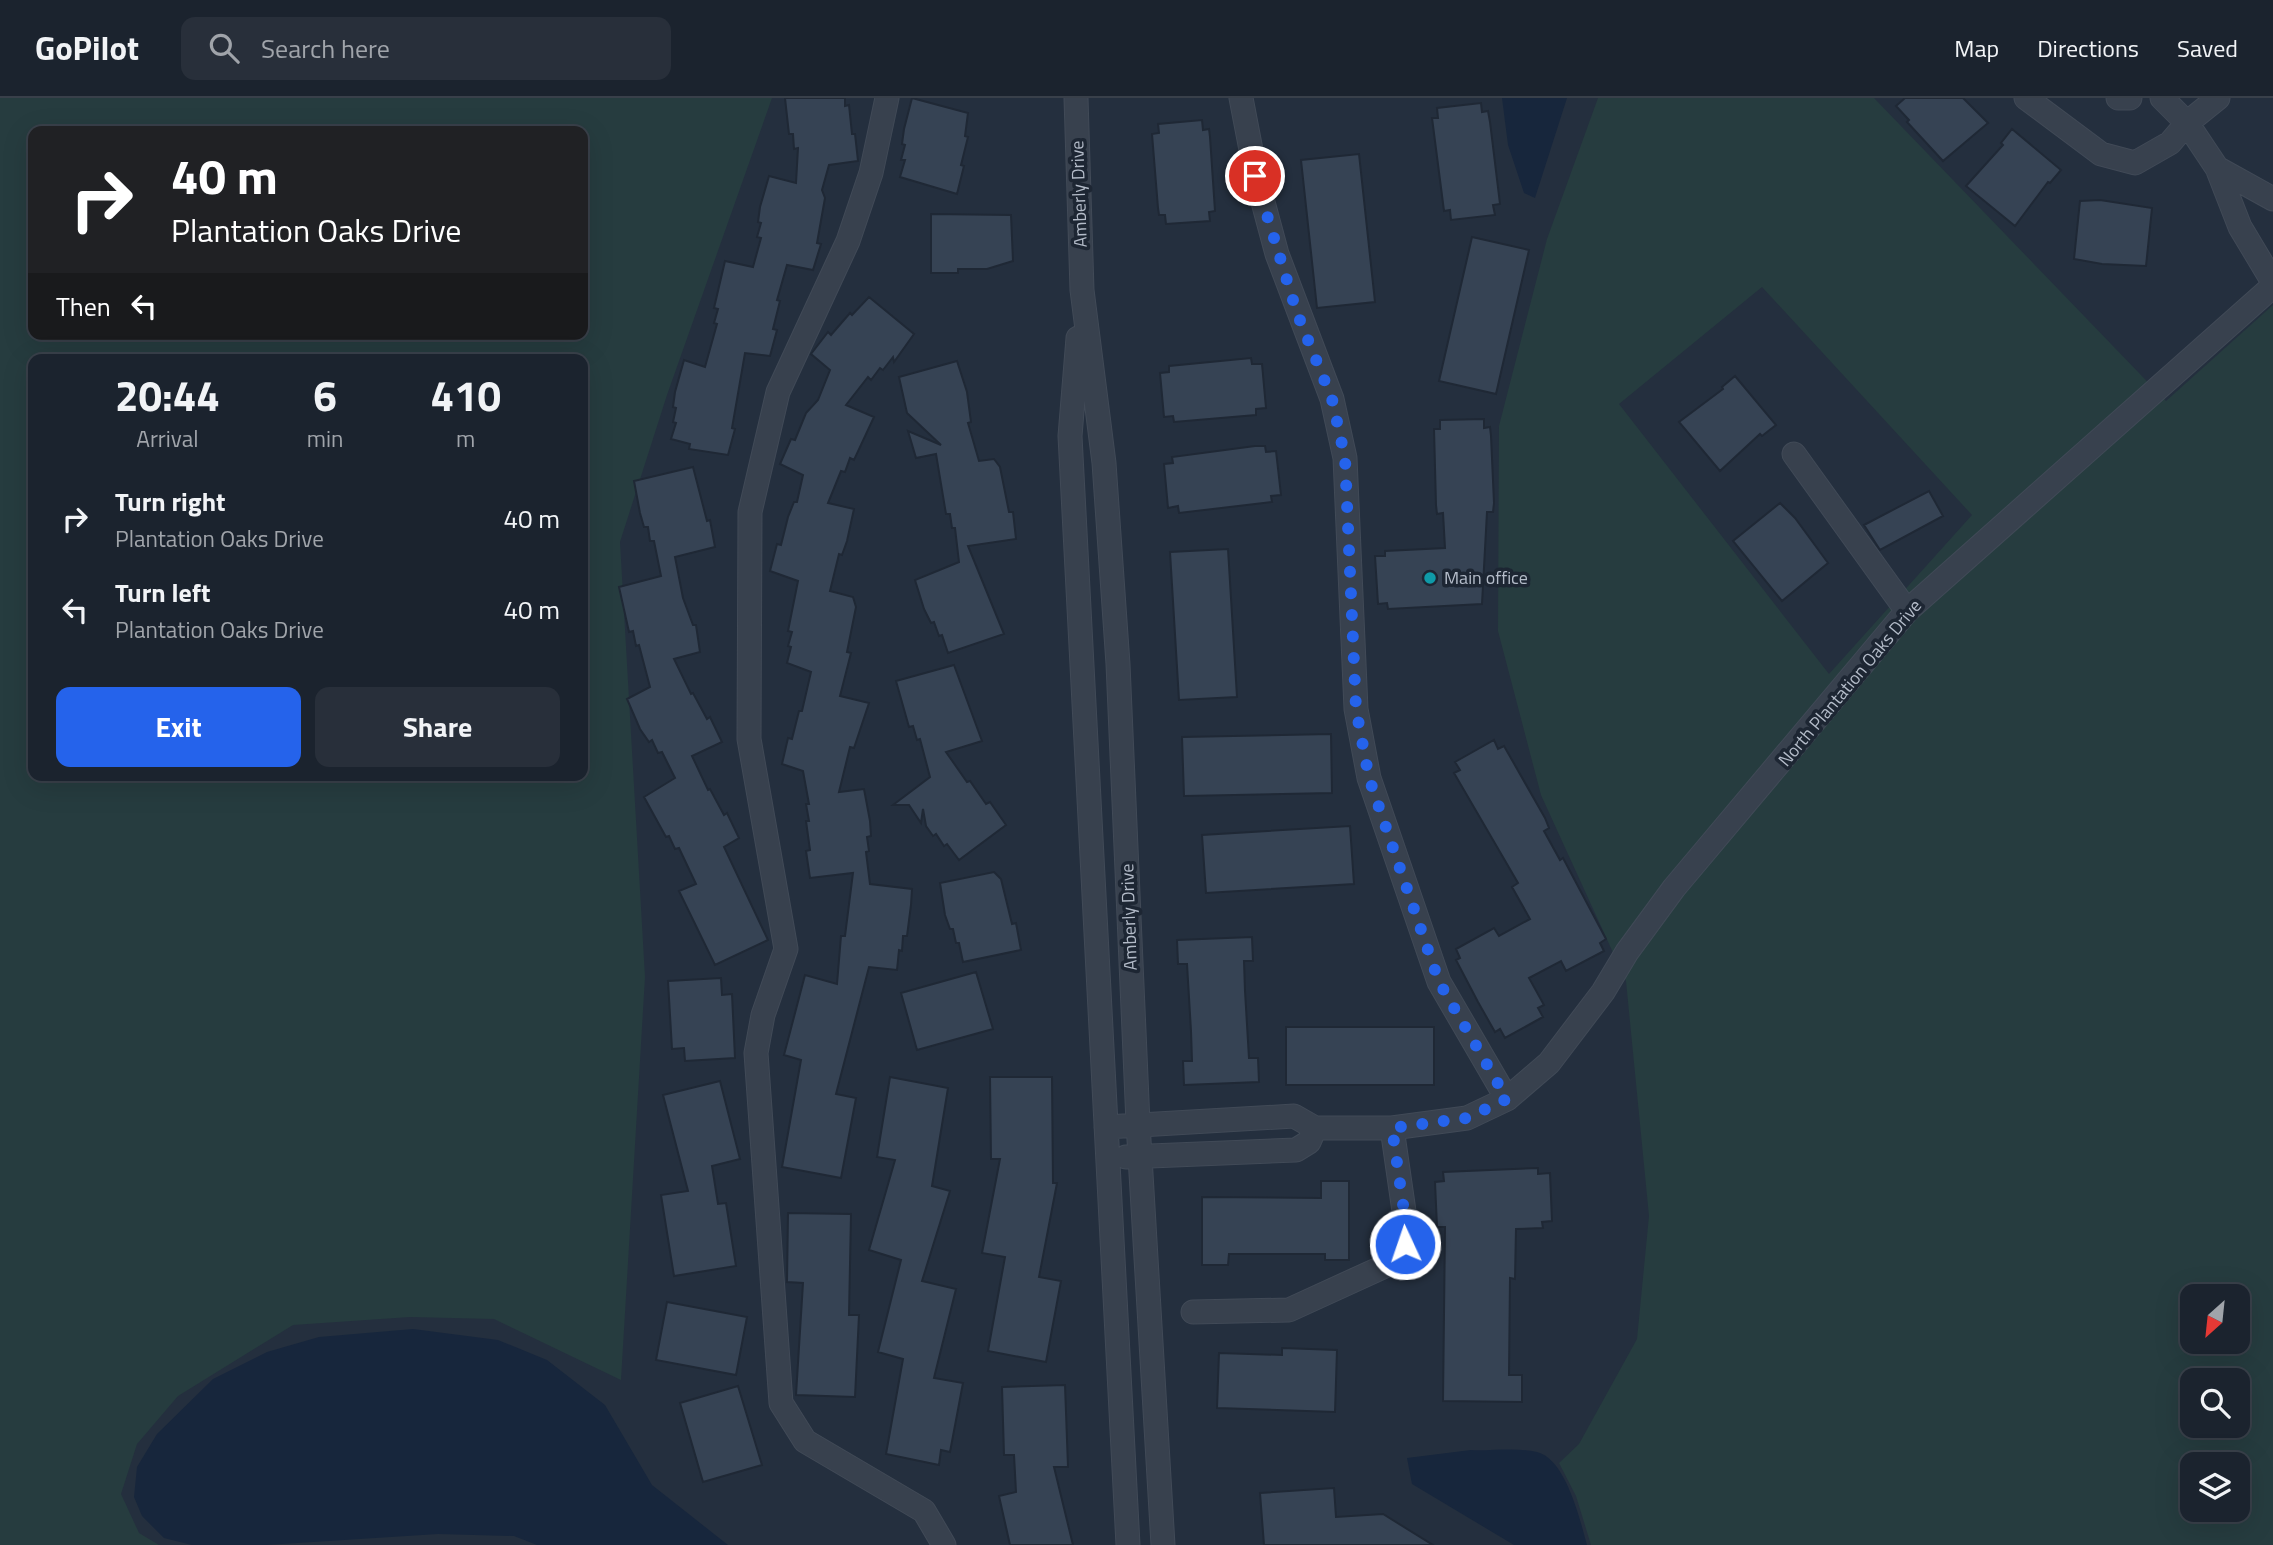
<!DOCTYPE html>
<style>
body{margin:0;font-family:"Titillium Web",sans-serif;background:#282f3a;color:#f1f3f6;height:100vh;display:flex;flex-direction:column;font-size:26px;white-space:nowrap}
*{box-sizing:border-box;margin:0}
p{font-size:23px;color:#a0a4aa}
.icon{flex:none;width:38px;height:38px;fill:none;stroke:currentColor;stroke-width:2;stroke-linecap:round;stroke-linejoin:round}
.map{position:relative;flex:1;overflow:hidden}
.side{position:absolute;left:28px;top:256px;width:560px;height:427px;display:flex;flex-direction:column;background:#1b232e;border-radius:14px;box-shadow:0 7px 28px #0002,0 0 0 2px #39404a}
.side>*{flex:none}
.top-card{position:absolute;left:28px;top:28px;width:560px;height:214px;border-radius:14px;box-shadow:0 7px 28px #0002,0 0 0 2px #39404a;background:#202124;color:#fff;overflow:hidden}
.needle{width:46px;rotate:207deg}
.tools{position:absolute;left:2180px;top:1186px;display:grid;gap:14px}
.tools a{display:grid;place-items:center;width:70px;height:70px;border-radius:14px;background:#1b232e;box-shadow:0 7px 28px #0002,0 0 0 2px #39404a;font-size:35px}
.pin{position:absolute;display:grid;place-items:center;width:60px;height:60px;color:#fff;margin:-30px;border:4px solid #fff;border-radius:50%;box-shadow:0 2px 7px #0007}
.me{position:absolute;width:77px;margin:-38px;rotate:357deg;stroke-linejoin:round;filter:drop-shadow(0 0 5px #0008)}
.turn{display:flex;align-items:center;gap:24px;height:147px;padding:0 28px;font-size:32px}
.turn .icon{width:91px;height:91px;stroke-width:2.5}
.turn b{display:block;font-size:49px;line-height:60px}
.then{display:flex;align-items:center;height:66px;padding:0 28px;background:#0003;gap:14px;font-size:26px}
.eta{display:flex;justify-content:space-evenly;align-items:center;height:119px;text-align:center}
.eta b{font-size:42px;font-weight:700;line-height:49px}
.cta{display:flex;gap:14px;margin-top:auto;padding:14px 28px}
.cta a{flex:1;height:80px;border-radius:14px;background:#2563eb;color:#fff;font-size:28px;font-weight:700;line-height:80px;text-align:center}
.cta a+a{background:#282f3a;color:#f1f3f6}
ul{padding:0;list-style:none}
li{display:flex;align-items:center;gap:21px;height:91px;padding:0 28px}
li div{flex:1}
li b{display:block;font-size:26px}
li em{font-style:normal}
header{display:flex;align-items:center;gap:42px;box-sizing:border-box;height:98px;padding:0 35px;background:#1b232e;border-bottom:2px solid #39404a}
header strong{font-size:33px}
nav{display:flex;gap:38px;margin-inline-start:auto;font-size:24px}
.search{width:490px;height:63px;background:#282f3a;display:flex;align-items:center;gap:18px;box-sizing:border-box;padding:0 24px;border-radius:14px;color:#a0a4aa;font-size:26px}
.map>svg:first-child{display:block}
.green{fill:#263c3f;fill-rule:evenodd}
.water{fill:#17263c}
.building{fill:#364354;stroke:#1f2835;stroke-width:2}
.lines{fill:none;stroke-linecap:round;stroke-linejoin:round}
.minor-casing{stroke:#414a57;stroke-width:25}
.minor{stroke:#38414e;stroke-width:23}
.route{stroke:#2563eb;stroke-width:12;stroke-dasharray:0 21.6}
.culture-dot{fill:#0f9aa8;stroke:#1d2633;stroke-width:2.5}
.labels{text-anchor:middle;stroke-width:7;stroke-linejoin:round;paint-order:stroke}
.street-label{font-size:18px;fill:#b4bcc9;stroke:#1d2633}
.poi-label{font-size:18px;fill:#b4bcc9;stroke:#1d2633;text-anchor:start}
</style>
<header>
<strong>GoPilot</strong>
<div class="search"><svg class="icon" aria-label="search" viewBox="0 0 24 24"><circle cx="10" cy="10" r="6"/><path d="M15 15l6 6"/></svg>Search here</div>
<nav><a>Map</a><a>Directions</a><a>Saved</a></nav>
</header>
<div class="map">
<svg width="2273" height="1447" viewBox="0 0 2273 1447">
<rect width="100%" height="100%" fill="#242f3e"/>
<path class="green" d="M0 0H772L667 297 620 444 645 879 621 1282 494 1221 410 1219 293 1227 178 1298 137 1346 121 1396 139 1435 159 1447H0ZM33 33H583V236H33ZM33 261H583V677H33Z
M1598 0H1874L2166 303 2273 207V1447H1591L1576 1398 1559 1365 1579 1346 1637 1241 1649 1118 1626 883 1541 697 1498 533 1499 328 1547 141ZM1762 189 1972 417 1829 576 1619 306ZM2193 1199H2238V1244H2193ZM2193 1283H2238V1328H2193ZM2193 1367H2238V1412H2193Z"/>
<path class="water" d="M1502 0H1567L1535 100 1524 95 1508 47Z
M413 1231 498 1242 547 1262 605 1307 652 1387 728 1447H537L514 1438 438 1436 266 1447H192L164 1440 142 1418 134 1399 137 1369 157 1336 213 1281 267 1254 319 1239Z
M1471 1352C1491 1353 1517 1349 1537 1354 1566 1361 1580 1422 1587 1447H1514L1412 1386 1407 1360Z"/>
<path class="building" d="M785 0H845V8L849 7 852 36H855L858 63 829 67 822 92 825 100 817 145 821 146 813 172 787 167 777 202 780 203 773 231 777 232 770 258 745 255 732 330 735 331 728 357 689 351 690 346 671 341 676 325 673 324 676 310 673 309 675 294 684 262 705 269 717 226 714 225 718 211 714 210 725 163 753 169 761 140 757 139 761 125 758 124 760 109 769 78 796 85 798 50 794 51 793 36H789Z
M912 0 968 15 965 38 968 39 961 67 964 68 957 96 900 79 905 62H901L905 47 902 46 904 31Z
M1905 0H1963L1988 25 1943 63 1907 24 1909 22 1896 8Z
M1481 5 1482 14 1488 13 1490 24 1500 106 1493 107 1495 117 1451 122 1450 112 1444 113 1432 20H1438L1437 10Z
M1202 22 1203 32 1209 31 1210 39 1215 113 1209 114 1210 123 1166 126 1165 117H1159L1158 110 1152 36 1159 35 1158 26Z
M2012 31 2061 72 2050 85 2048 84 2015 128 1966 88 2003 47 2001 45Z
M1359 56 1375 204 1317 210 1301 62Z
M2100 102 2152 110 2146 168 2102 166 2074 161 2080 103Z
M931 116 1011 117 1013 163 987 171H958V175H931Z
M1472 139 1529 152 1496 296 1439 283Z
M869 199 914 236 894 264 893 259 883 272 880 270 871 282 868 279 846 307 874 319 854 362 850 360 845 374 841 373 828 405 854 411 847 443 842 457 839 456 830 493 853 499 856 509 847 554 851 555 840 598 869 605 854 650 850 649 839 694 864 691 870 723 871 738 867 739 869 753 866 754 870 786 912 791 911 807 907 838H903L902 853 899 852 897 872 869 869 836 996 856 1000 841 1080 782 1069 801 962 784 957 805 877 837 886 841 838H845L853 775 810 780 806 753 810 752 806 723H809L806 706H809L803 673 782 666 788 640 792 641 799 613H802L811 574 787 565 791 549 788 548 792 534 788 533 798 483 770 473 777 446 781 447 788 419 794 404H797L803 377 780 366 791 341 795 342 806 315 818 302 830 272 811 256 828 234 831 237 850 215 852 217Z
M1251 260 1252 266H1262L1266 310 1256 311V317L1174 324 1173 318 1164 319 1160 275 1169 274V268Z
M957 263 967 294 971 324 968 325 979 363 994 361 1000 369 1009 414H1013L1016 441 968 448 1004 536 948 555 942 537 939 538 934 524 931 525 924 511 915 482 959 464 955 430H952L950 416H946L936 356 916 360 908 333 941 347 907 315 899 279Z
M1735 278 1776 327 1762 338 1760 336 1720 373 1679 324 1723 291 1722 289Z
M1484 321V330L1490 329 1491 338 1494 405 1493 414H1487L1482 506 1388 511 1387 505 1378 506 1375 458H1385V453L1445 450 1443 415 1437 416 1436 407 1434 331H1440V322Z
M1255 348H1265L1266 354 1276 353 1281 397 1271 398 1272 404 1179 415 1178 408 1168 410 1164 366 1173 365 1172 359Z
M693 369 707 423 710 422 715 449 675 459 683 500 693 527H696L700 554 674 561 691 596 693 595 707 621 710 619 722 644 692 658 708 692 710 691 724 717 727 715 739 740 724 749 768 842 715 867 679 793 696 786 679 750 675 751 669 738 666 739 644 699 675 680 662 654 658 655 652 642 649 644 640 631 627 601 650 589 639 547 636 548 633 533 629 534 619 489 661 478 654 443H650L648 429H644L640 415 634 383Z
M1929 393 1943 418 1880 452 1864 427Z
M1780 405 1795 420 1828 465 1782 503 1733 443Z
M1228 451 1237 599 1179 602 1170 454Z
M954 567 982 643 946 654 967 684 970 683 986 706 990 704 1006 727 959 762 947 746 944 748 936 736 933 738 926 728 923 711 921 725 909 707H893L930 679 920 641 917 642 913 628 909 629 896 583Z
M1331 636 1332 695 1184 698 1182 639Z
M1494 642 1498 651 1504 648 1545 720 1549 730 1544 733 1560 762 1563 760 1606 841 1600 845 1604 853 1566 873 1561 863 1529 880 1544 907 1538 910 1543 919 1505 940 1500 931 1495 934 1478 904 1456 862 1460 860 1456 851 1494 830 1499 838 1530 821 1512 789 1518 785 1454 675 1460 672 1455 664Z
M1350 728 1354 786 1206 795 1202 737Z
M994 774 1001 781 1012 826 1016 825 1021 852 963 864 959 845H956L953 831H950L945 817 940 785Z
M1252 839 1253 863H1244L1245 893 1249 960H1258L1259 984 1184 987 1183 963H1192L1191 933 1187 866H1178L1177 842Z
M976 874 993 931 917 952 901 895Z
M721 880 722 897 732 896 735 960 685 963 684 950 672 951 668 883Z
M1286 929H1434V987H1286Z
M890 979 948 990 932 1088 950 1093 922 1183 956 1191 934 1280 963 1285 950 1354 941 1352 939 1367 886 1356 903 1261 878 1254 901 1162 869 1152 895 1062 877 1059Z
M990 979H1052L1053 1085H1057L1039 1179 1061 1183 1046 1264 988 1253 1005 1159 982 1155 1000 1061H991Z
M720 983 740 1061 712 1068 718 1106 726 1105 736 1168 674 1178 661 1097 688 1093 663 997Z
M1538 1070V1076L1550 1075 1552 1123 1542 1124 1543 1130 1516 1131 1515 1181 1510 1180 1509 1277H1522V1304L1443 1303 1445 1129H1437L1435 1084 1444 1083 1443 1074Z
M1321 1083H1349V1162H1325V1156H1229L1228 1167H1202V1099L1321 1100Z
M788 1115 851 1116 849 1217H859L855 1299 796 1297 803 1185 787 1184Z
M667 1204 747 1219 736 1277 656 1262Z
M1282 1250 1337 1252 1335 1314 1217 1310 1219 1255 1282 1257Z
M1065 1287 1068 1369H1054L1073 1447H1010L999 1398 1016 1394 1014 1357H1004L1002 1289Z
M738 1288 762 1367 703 1384 680 1305Z
M1334 1390 1336 1419 1383 1416 1433 1447H1264L1260 1395Z"/>
<g class="lines">
<g class="minor-casing">
<path id="minor" d="M887 0 871 75 848 143 778 294 750 414 749 641 786 851 763 917 756 955 781 1305 805 1343 924 1413 944 1447
M1076 0 1082 192 1104 365 1118 566 1138 1025 1163 1447
M1241 0 1256 78 1277 156 1332 301 1345 360 1356 611 1369 680 1439 884 1507 1001
M2026 0 2101 56 2135 65 2170 45 2187 25 2162 0
M2118 0H2130
M2218 0 2187 25 2217 70 2240 129 2273 184
M2217 70 2273 101
M1078 240 1070 338 1128 1447
M1794 356 1907 513
M1106 1029 1294 1018 1315 1030H1392L1467 1020 1507 1001 1549 965 1603 894 1627 854 1674 790 1907 513 2273 188
M1126 1059 1296 1052 1309 1044 1315 1030
M1193 1214 1289 1212 1394 1164 1405 1146 1407 1134 1392 1030"/>
</g>
<use href="#minor" class="minor"/>
</g>
<g class="lines">
<path class="route" d="M1255 78 1297 215 1332 301 1345 360 1356 611 1369 680 1439 884 1507 1001 1467 1020 1392 1030 1407 1134 1405 1146"/>
</g>
<circle class="culture-dot" cx="1430" cy="480" r="7"/>
<g class="labels">
<g class="street-label">
<text transform="translate(1079 96) rotate(-92)" y="6">Amberly Drive</text>
<text transform="translate(1850 585) rotate(-50)" y="6">North Plantation Oaks Drive</text>
<text transform="translate(1129 819) rotate(-92)" y="6">Amberly Drive</text>
</g>
<g class="poi-label">
<text x="1444" y="486">Main office</text>
</g>
</g>
</svg>
<div class="tools">
<a><svg class="needle" viewBox="-14 -14 28 28"><path d="M0-13l5 13h-10z" fill="#e53935"/><path d="M0 13l5-13h-10z" fill="#a0a4aa"/></svg></a>
<a><svg class="icon" aria-label="search" viewBox="0 0 24 24"><circle cx="10" cy="10" r="6"/><path d="M15 15l6 6"/></svg></a>
<a><svg class="icon" aria-label="layers" viewBox="0 0 24 24"><path d="M12 4l9 5-9 5-9-5zM3 14l9 5 9-5"/></svg></a>
</div>
<div class="pin" style="left:1255px;top:78px;background:#d93025"><svg class="icon" aria-label="arrive" viewBox="0 0 24 24"><path d="M6 21V4h12l-3 4 3 4H6"/></svg></div>
<svg class="me" style="left:1405px;top:1146px" viewBox="-20 -20 40 40"><circle r="17" fill="#2563eb" stroke="#fff" stroke-width="3"/><path d="M0-11L8 9 0 5-8 9z" fill="#fff"/></svg>
<div class="top-card">
<div class="turn"><svg class="icon" aria-label="right" viewBox="0 0 24 24"><path d="M7 20v-9h11M14 6l5 5-5 5"/></svg><div><b>40 m</b>Plantation Oaks Drive</div></div>
<div class="then">Then<svg class="icon" aria-label="left" viewBox="0 0 24 24"><path d="M17 20v-9H6M10 6l-5 5 5 5"/></svg></div>
</div>
<section class="side">
<div class="eta">
<div><b>20:44</b><p>Arrival</p></div>
<div><b>6</b><p>min</p></div>
<div><b>410</b><p>m</p></div>
</div>
<ul>
<li><svg class="icon" aria-label="right" viewBox="0 0 24 24"><path d="M7 20v-9h11M14 6l5 5-5 5"/></svg><div><b>Turn right</b><p>Plantation Oaks Drive</p></div><em>40 m</em></li>
<li><svg class="icon" aria-label="left" viewBox="0 0 24 24"><path d="M17 20v-9H6M10 6l-5 5 5 5"/></svg><div><b>Turn left</b><p>Plantation Oaks Drive</p></div><em>40 m</em></li>
</ul>
<div class="cta"><a>Exit</a><a>Share</a></div>
</section>
</div>
